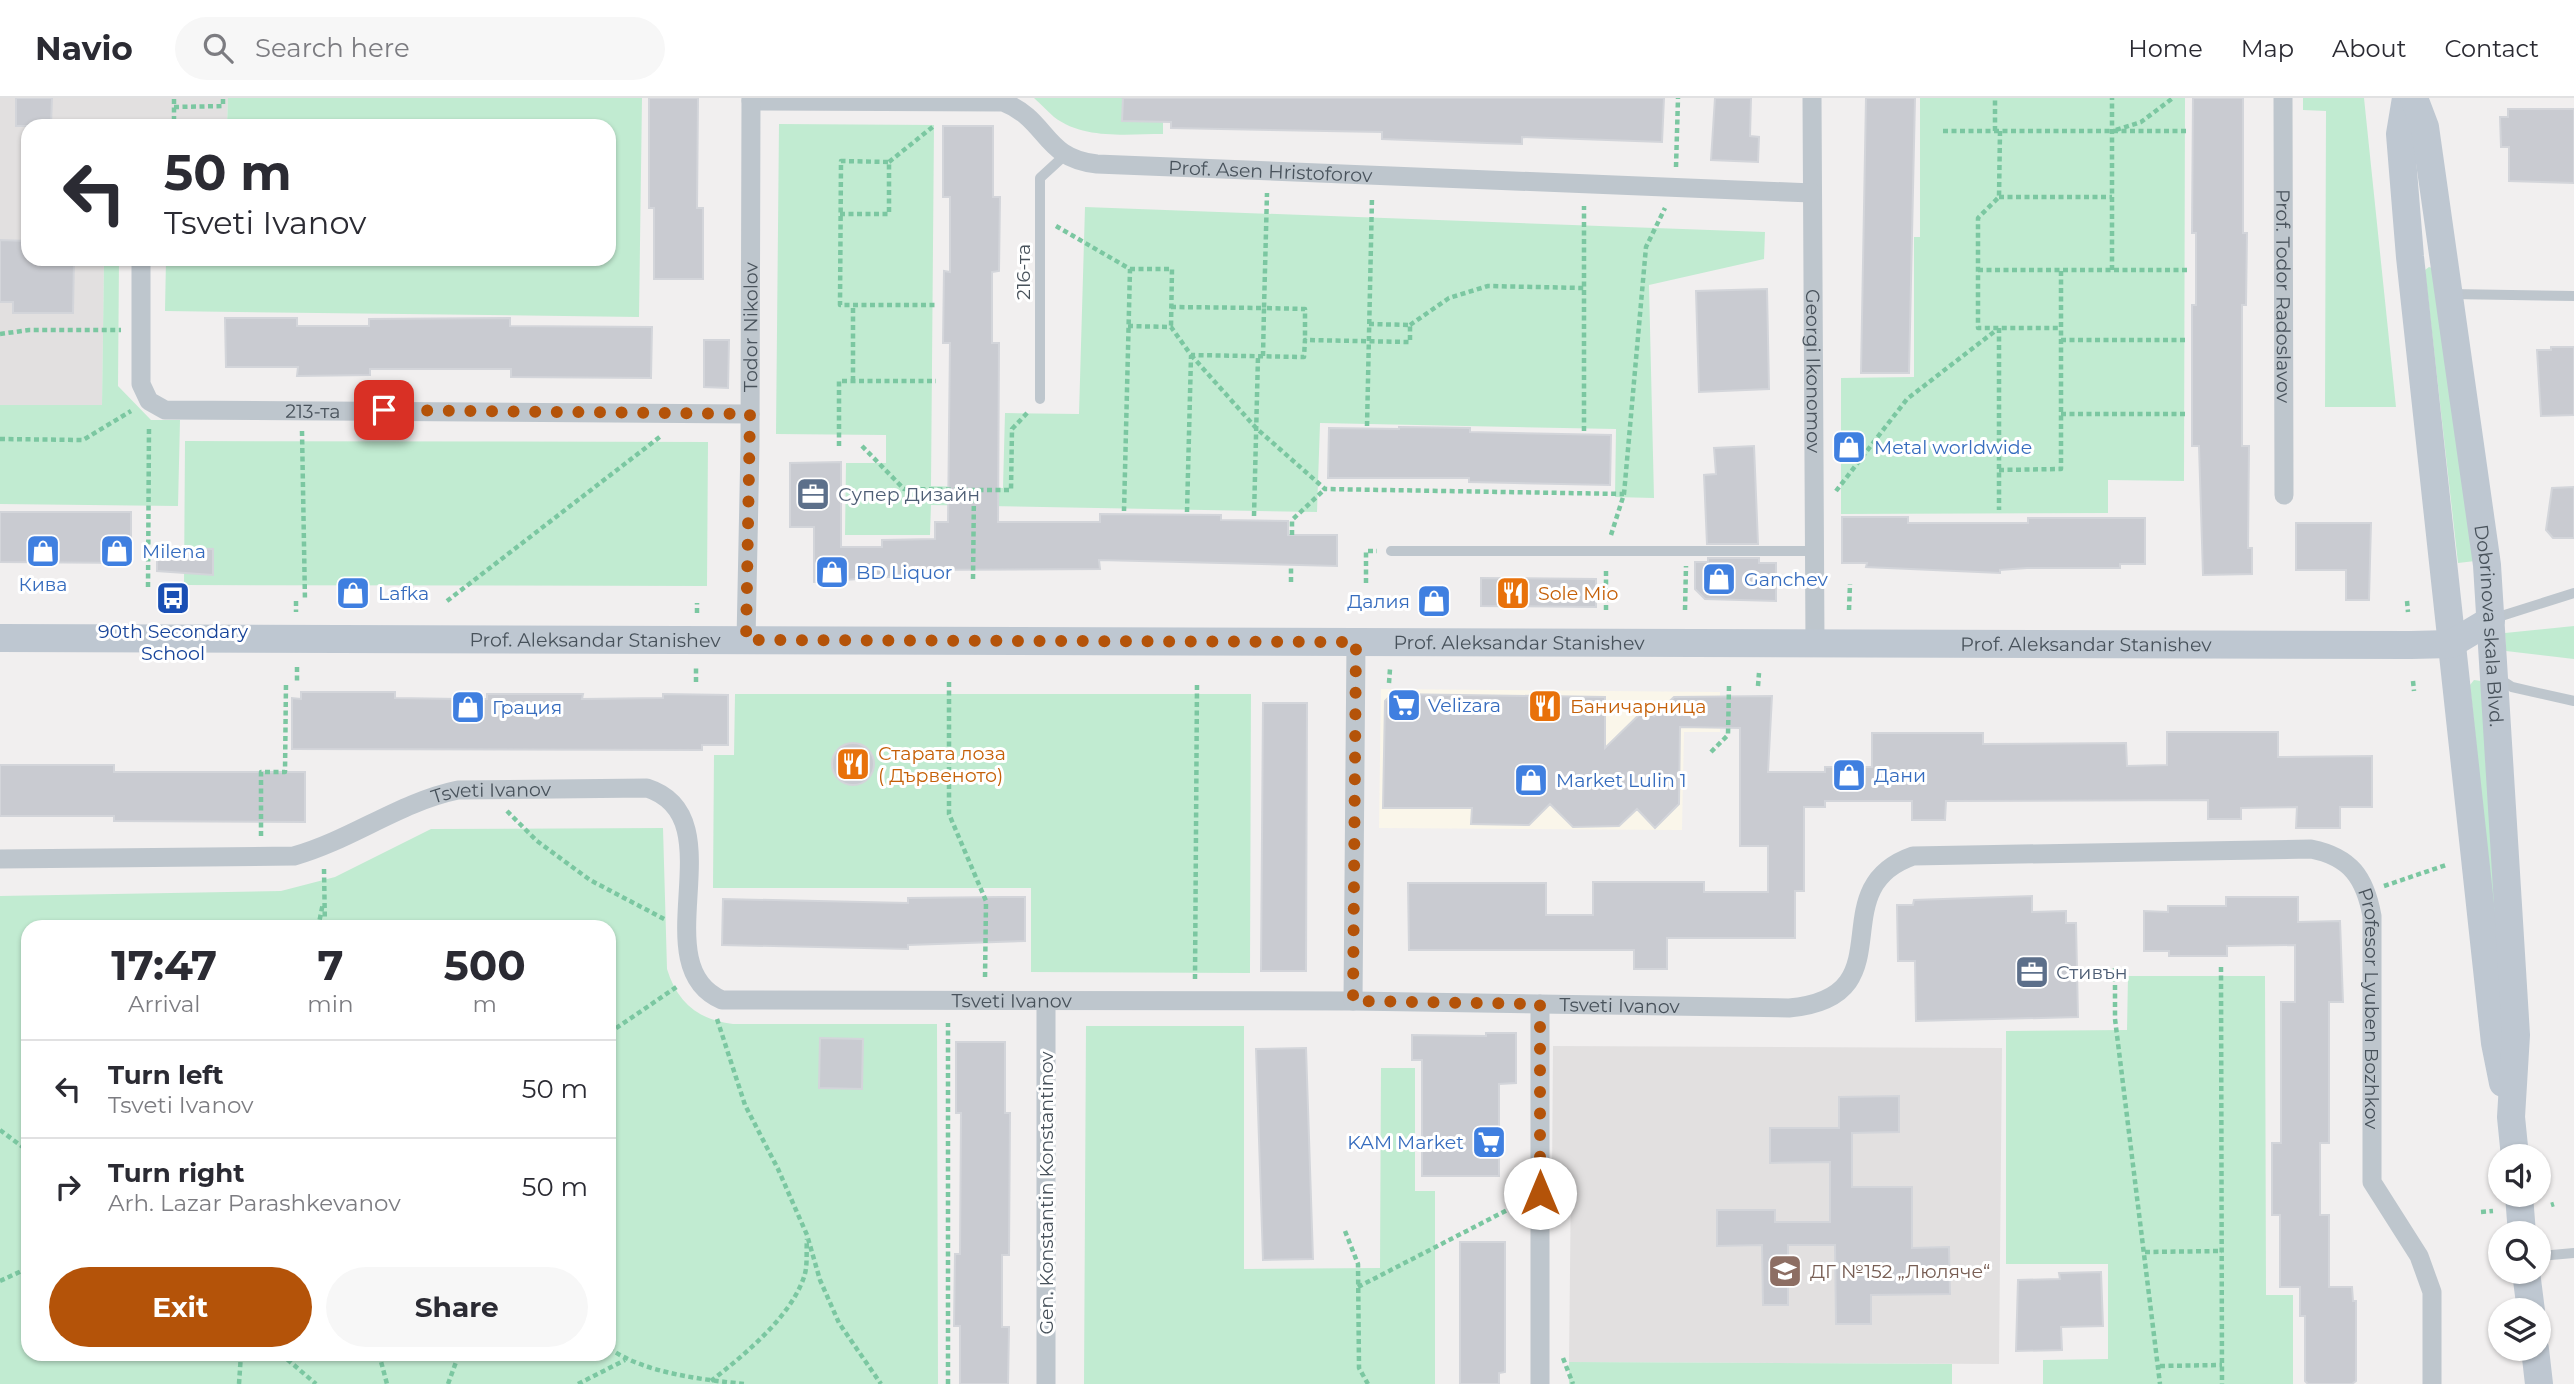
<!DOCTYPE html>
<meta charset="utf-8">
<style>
body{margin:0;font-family:Montserrat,sans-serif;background:#f7f7f7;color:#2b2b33;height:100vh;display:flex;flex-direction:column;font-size:26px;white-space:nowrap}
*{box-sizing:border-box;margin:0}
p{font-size:23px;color:#7c7c81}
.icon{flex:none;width:38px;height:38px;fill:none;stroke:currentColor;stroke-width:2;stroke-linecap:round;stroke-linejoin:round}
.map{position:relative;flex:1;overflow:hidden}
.side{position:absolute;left:21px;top:822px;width:595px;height:441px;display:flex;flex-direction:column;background:#fff;border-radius:21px;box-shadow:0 2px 5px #0004}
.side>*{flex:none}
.guide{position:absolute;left:21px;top:21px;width:595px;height:147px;border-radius:21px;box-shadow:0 2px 5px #0004;background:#fff;color:#2b2b33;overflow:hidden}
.tools{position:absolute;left:2488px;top:1046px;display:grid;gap:14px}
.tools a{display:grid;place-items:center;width:63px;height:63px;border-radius:50%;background:#fff;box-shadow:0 2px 5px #0004;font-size:35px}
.pin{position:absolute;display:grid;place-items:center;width:60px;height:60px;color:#fff;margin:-30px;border-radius:14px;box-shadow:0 4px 10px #0006}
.me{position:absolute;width:77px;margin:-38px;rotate:0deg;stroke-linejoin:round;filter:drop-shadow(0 0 5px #0008)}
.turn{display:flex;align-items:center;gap:24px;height:147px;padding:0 28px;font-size:32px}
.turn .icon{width:91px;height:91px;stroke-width:2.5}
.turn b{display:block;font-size:49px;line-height:60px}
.eta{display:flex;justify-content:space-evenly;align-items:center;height:119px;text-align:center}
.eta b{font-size:42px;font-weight:700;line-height:49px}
.primary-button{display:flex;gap:14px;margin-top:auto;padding:14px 28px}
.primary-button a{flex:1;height:80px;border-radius:42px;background:#b45309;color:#fff;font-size:28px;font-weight:700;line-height:80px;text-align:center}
.primary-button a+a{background:#f7f7f7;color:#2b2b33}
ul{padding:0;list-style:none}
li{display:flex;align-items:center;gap:21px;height:98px;padding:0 28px;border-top:2px solid #e1e1e2}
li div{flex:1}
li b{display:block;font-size:26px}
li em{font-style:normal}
header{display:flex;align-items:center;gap:42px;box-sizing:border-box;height:98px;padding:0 35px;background:#fff;border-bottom:2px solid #e1e1e2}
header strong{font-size:33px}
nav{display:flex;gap:38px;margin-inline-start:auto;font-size:24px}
.search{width:490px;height:63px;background:#f7f7f7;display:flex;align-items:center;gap:18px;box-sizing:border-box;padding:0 24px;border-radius:38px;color:#7c7c81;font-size:26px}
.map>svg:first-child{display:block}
.commercial{fill:#faf6ea}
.education{fill:#e2e0e0}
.green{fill:#c1ebd1;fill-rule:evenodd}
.building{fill:#c9cbd1;stroke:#d3d5da;stroke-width:2}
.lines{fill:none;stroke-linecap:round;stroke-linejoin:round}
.path{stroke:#7bc7a1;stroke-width:4.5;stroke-dasharray:5 3.5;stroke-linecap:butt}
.lane{stroke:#bec6cd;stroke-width:10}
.street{stroke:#bec6cd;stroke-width:19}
.secondary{stroke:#bec7d1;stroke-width:28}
.route{stroke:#b45309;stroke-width:12;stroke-dasharray:0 21.6}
.labels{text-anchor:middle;stroke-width:6;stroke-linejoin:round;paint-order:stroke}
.street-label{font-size:19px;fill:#48525b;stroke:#fff}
.shop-label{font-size:19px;fill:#366cbe;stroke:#fff;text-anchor:start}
.service-label{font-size:19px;fill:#4e5e75;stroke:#fff;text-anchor:start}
.food-label{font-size:19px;fill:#c56008;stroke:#fff;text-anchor:start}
.transit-label{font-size:19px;fill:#164399;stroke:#fff}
.education-label{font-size:19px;fill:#785e54;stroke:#fff;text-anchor:start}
</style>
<header>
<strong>Navio</strong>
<div class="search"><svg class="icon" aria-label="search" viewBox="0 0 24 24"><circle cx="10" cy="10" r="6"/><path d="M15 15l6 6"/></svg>Search here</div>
<nav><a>Home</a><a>Map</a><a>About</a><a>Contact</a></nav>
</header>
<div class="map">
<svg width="2574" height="1286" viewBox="0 0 2574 1286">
<rect width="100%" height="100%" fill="#f1efef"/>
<path class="commercial" d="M1381 591 1720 594V634H1684L1682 732 1379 730Z"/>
<path class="education" d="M0 0H228L227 28H28V161H104L102 308 0 307Z
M1553 948 2002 950 1999 1266 1569 1264 1571 1082H1552Z"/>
<path class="green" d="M228 0H642L639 219 165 213 166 161H609V28H227Z
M1034 0H1163V36C1128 36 1084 42 1054 19 1047 13 1041 6 1034 0Z
M1920 0H2185L2184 383 2108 382V415L1841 416V280L1914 279V139H1920Z
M2303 0H2364L2396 309H2325L2326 13 2303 12Z
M779 26 934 27 931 388 1003 390 1005 315 1079 316 1085 109 1765 134 1764 161 1649 187 1654 400 1615 399 1616 331 1320 325 1317 414 931 407 930 437H845L846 365H886V337L776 336Z
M104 161H119L118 288 151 322H180L178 408 0 406V307H102Z
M2429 169 2432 170 2475 463 2458 465 2425 172Z
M185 343 708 344 707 488 184 487Z
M2574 528V561L2506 553 2505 535Z
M2474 582 2481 583 2500 877 2470 587Z
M735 596H1251L1250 875 1031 874V790H713L714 657H734Z
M663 730 667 871C677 904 698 922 733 926H937L938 1286H0V798L281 793 335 779 431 731ZM28 830H609V1256H28Z
M2128 878H2265L2266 1197H2293V1286H2043V1262L2108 1261V1166H2006V933L2127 932Z
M1086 928H1244V1171L1380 1170 1381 970H1415V1093H1435V1286H1084Z
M1569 1264 1952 1266V1286H1569Z"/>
<path class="building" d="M16 0H52L51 28H16Z
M649 0H698L697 110H703V181H654V110H649Z
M1123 0H1664L1662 44 1522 39V46L1487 45 1382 41V34L1171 30V24L1122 23Z
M1715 0H1751L1750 38 1759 39 1758 64 1711 62Z
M1866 0H1915L1909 275H1861Z
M2193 0H2243V135H2247L2246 207H2242V348H2249L2248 450H2252V476L2203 477 2199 348H2192V207H2196V135H2192Z
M2508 11H2574V85L2509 83V49H2501L2500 19H2508Z
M943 28H993V99H1000L999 173 992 174V245H999L998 424H1100V416L1221 417V422L1288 423V437H1337V468L1099 462 1100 471 902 472 903 478 814 484V429H790V365L841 364V449H882V442L935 441V424H948L950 245H943L944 173 950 174V99H943Z
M0 142 28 143V161H74L73 215H13V204H0Z
M1767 191 1769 291 1699 294 1696 193Z
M225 220H297V228H369V221L510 220V228L652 229 651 280 511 279V271H370V277L297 278 298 269H226Z
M704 242H729L728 290 704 289Z
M2551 249H2574V317L2541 318 2537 252H2551Z
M1399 329 1470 330V334L1611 337 1610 387 1469 384V380H1328L1329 330 1399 331Z
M1754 348 1758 446H1707L1704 377 1716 376 1714 350Z
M2574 389V440H2553L2546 432 2552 390Z
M0 414H131V465L0 464Z
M1842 419H1908V425H2028V420H2145V466H2120V470H2027L2000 472V475L1866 469 1867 465H1842Z
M2296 425H2371L2369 502H2346V472H2296Z
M157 450 213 451V477L157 473Z
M1708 460H1759V465H1776V503L1705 501 1695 491V464H1708Z
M1481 480 1596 481V509L1481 508Z
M301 594H395V600L460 601H487V596H583L582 601 663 600V596L728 597V647H702V652L292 651V600L301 601Z
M1392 596 1605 599V650L1646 610 1654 618 1674 599 1772 598 1768 674H1825V669H1872V635H1983V646L2126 645 2127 668 2167 667V634H2278V659L2372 658V709H2340V730H2296L2297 709 2241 710V721H2208V702L1946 703 1945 722H1912V703H1825V709H1804V793H1795V840H1667V871H1634V852H1409L1408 785H1546V817H1593V784H1704V794H1768V748H1740V630L1680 629 1679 706 1655 730 1637 711 1619 728 1573 729 1550 706 1529 727 1471 726 1472 710H1383L1385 603Z
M1263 605H1307L1306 873H1261Z
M832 666a21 21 0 1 1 42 0a21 21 0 1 1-42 0Z
M0 667H114V674H305V724L114 723V718H0Z
M2032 798V814L2066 813V825H2076L2078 919 1916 923 1915 863H1898L1897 807H1913L1914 802Z
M1000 799H1025V843L908 847V851L722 847 723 801 908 805V800Z
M2226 799H2298V824L2340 823 2343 904H2329V1045H2320V1117H2329V1189H2352L2353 1203H2356V1283L2352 1286H2308L2305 1283V1218H2300V1189H2280V1117H2272V1045H2281V904H2295V847L2227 848V858H2169V853H2144V813L2168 814V808H2226Z
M1486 935H1516V985L1499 986V1078H1422V962H1412V937L1486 938Z
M820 940 863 941 862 991 819 990Z
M956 944H1005V1015H1010L1009 1157H1002V1229H1009L1008 1286H960V1228H954L955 1156H960L961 1015H956Z
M1306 950 1313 1161 1263 1162 1256 951Z
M1899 998V1034L1852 1035V1089H1912V1150L1949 1149 1950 1196 1871 1197V1226H1836L1835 1147H1788V1207H1763L1762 1147 1717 1148V1112H1775V1124H1830V1064L1770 1065V1030H1839V999Z
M1460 1144H1505V1274L1499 1275V1286H1460Z
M2101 1174 2103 1228 2061 1229 2062 1252 2016 1253 2018 1182 2060 1181 2059 1175Z"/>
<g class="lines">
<path class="path" d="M174 1V28
M174 9 223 8V0
M2116 32 2141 24 2173 0
M1943 33H2187
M1995 33V0
M2000 33 1999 99 1978 120V230H2061
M889 64 935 27
M1676 69 1678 0
M1999 99H2112
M840 116H889V64L841 63 840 207H936
M1056 128 1130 171 1124 413
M1130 171H1172L1171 229
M1978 172H2188
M2112 172V0
M1171 209 1264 210 1267 95
M1410 227 1449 200 1488 188 1584 190
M1128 228 1171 229 1191 257 1304 259 1305 242 1410 244V227L1369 226
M1999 230V412
M0 236 29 232H121
M2061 242H2187
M1191 257 1256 330 1325 391 1624 396
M1263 258 1264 210 1305 211V242
M853 283V207
M2061 316H2188
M1367 328 1372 99
M302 333 305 503
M1584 333V108
M0 341 83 342 131 313
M839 348V283H936
M862 348 904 391 974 392
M1999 372 2061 371V172
M1836 393 1907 301 1999 230
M1187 414 1191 258
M1254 418 1258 258
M1292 437V422L1325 391
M1611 437 1624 396 1646 149 1665 110
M973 481 974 392H1011L1012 331 1029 313
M1291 484V468
M1366 485V453H1377
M148 489 149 328
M296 503V514
M447 503 661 338
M2407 503 2408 514
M1606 512V470
M1685 512 1686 468
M1849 512 1850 486
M697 515V505
M297 569V583
M2413 583 2414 593
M696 584V570
M949 584V716L986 803 985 881
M1389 585 1390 571
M1758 588 1759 575
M1711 654 1728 637 1729 588
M507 713 537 743 590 782 666 822
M261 738V674H285L286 584
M324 771 325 830
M2384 788 2446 767
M318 830 323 805
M2221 869 2222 1286
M2115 870V921L2160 1286
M1195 881 1197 585
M717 921 745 1007 778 1071 807 1137 820 1182 839 1225 881 1286
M609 935 678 888
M0 1032 28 1053
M2551 1107 2554 1106
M2481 1114 2493 1113
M1345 1133 1358 1166 1359 1270 1368 1286
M2145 1154 2222 1153
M0 1183 28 1170
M1358 1189 1517 1107
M609 1250C643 1275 704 1282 745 1286
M281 1256 316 1286
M379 1256 387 1286
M1563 1260 1573 1286
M2160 1268 2222 1267
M711 1283C744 1257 790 1220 804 1179 808 1168 806 1152 807 1141
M239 1286 241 1256
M448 1286 459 1256
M578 1286 625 1262
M948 1286V925"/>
<path class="lane" d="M2450 196 2574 198
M1040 301V80L1064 58
M1391 453H1813
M2495 520 2574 495
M2498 580 2512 589 2574 603
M2539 1158 2574 1155"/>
<g class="street">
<path id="s1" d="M1812 0 1815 545"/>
<path id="s2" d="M2283 0 2284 397"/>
<path id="s3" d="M751 3 1003 4C1049 22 1042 60 1097 66L1812 95"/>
<path id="s4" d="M141 161V286L149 303 165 312 750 316"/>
<path id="s5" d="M746 542 750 347 751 0"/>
<path id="s6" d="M0 761 294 758C351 742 400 704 458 692L647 690C738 719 641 867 722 902L1353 903 1789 910C1910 899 1818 791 1913 758L2311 751C2351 759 2365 780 2372 818V1084L2419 1158 2432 1194V1286"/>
<path d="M1046 903V1286"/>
<path d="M1353 903 1356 544"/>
<path d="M1540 1286V906"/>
</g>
<g class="secondary">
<path d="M2406 0 2400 36 2410 159 2495 945 2503 985"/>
<path id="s7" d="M2414 0 2425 29 2487 467 2516 937 2511 1019 2515 1059"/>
<path id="s8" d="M0 540 2411 547 2451 546 2491 522"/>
<path d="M2519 1097 2522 1136"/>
<path d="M2526 1174 2531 1213"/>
<path d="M2535 1251 2539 1286"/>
</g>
</g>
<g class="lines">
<path class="route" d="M384 312 750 316 746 542 1356 544 1353 903 1540 906V1095"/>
</g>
<defs>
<g id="shop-square" transform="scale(1.75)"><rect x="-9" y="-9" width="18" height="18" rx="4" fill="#3f7fe0" stroke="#fff"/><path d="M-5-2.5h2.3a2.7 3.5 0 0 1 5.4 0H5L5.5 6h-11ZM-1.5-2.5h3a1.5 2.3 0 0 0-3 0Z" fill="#fff"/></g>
<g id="office-square" transform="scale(1.75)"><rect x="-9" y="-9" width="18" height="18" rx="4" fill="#5c6f8a" stroke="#fff"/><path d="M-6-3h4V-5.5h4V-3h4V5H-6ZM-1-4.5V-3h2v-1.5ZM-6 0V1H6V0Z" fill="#fff"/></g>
<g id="restaurant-square" transform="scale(1.75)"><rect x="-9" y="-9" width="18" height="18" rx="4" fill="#e8710a" stroke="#fff"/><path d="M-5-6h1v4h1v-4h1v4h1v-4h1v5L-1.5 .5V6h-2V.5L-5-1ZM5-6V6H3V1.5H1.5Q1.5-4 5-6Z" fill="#fff"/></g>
<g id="bus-square" transform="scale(1.75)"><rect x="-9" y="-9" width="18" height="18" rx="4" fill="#1a4fb4" stroke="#fff"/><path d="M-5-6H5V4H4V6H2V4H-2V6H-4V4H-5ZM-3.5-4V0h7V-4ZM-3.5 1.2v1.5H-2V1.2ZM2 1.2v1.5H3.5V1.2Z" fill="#fff"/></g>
<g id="supermarket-square" transform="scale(1.75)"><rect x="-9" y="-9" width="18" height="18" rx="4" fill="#3f7fe0" stroke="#fff"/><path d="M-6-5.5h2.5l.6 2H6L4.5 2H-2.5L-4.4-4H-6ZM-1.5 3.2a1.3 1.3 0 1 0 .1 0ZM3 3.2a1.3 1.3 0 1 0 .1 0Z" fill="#fff"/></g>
<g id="school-square" transform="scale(1.75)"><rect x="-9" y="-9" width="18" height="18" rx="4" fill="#8d6e63" stroke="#fff"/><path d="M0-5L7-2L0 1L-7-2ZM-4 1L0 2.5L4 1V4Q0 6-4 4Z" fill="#fff"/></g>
</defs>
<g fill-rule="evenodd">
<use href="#shop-square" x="1849" y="349"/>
<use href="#office-square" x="813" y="396"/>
<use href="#shop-square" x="43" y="453"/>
<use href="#shop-square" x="117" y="453"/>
<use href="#shop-square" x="832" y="474"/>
<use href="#shop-square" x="1719" y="481"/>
<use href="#shop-square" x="353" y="495"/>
<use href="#restaurant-square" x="1513" y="495"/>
<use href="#bus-square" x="173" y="500"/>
<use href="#shop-square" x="1434" y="503"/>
<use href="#supermarket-square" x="1404" y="607"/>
<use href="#restaurant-square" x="1545" y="608"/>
<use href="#shop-square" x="468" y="609"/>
<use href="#restaurant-square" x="853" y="666"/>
<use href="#shop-square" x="1849" y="677"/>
<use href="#shop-square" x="1531" y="682"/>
<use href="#office-square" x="2032" y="874"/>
<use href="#supermarket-square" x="1489" y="1044"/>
<use href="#school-square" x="1785" y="1173"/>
</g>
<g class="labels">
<g class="street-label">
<text dy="7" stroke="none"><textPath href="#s3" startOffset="541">Prof. Asen Hristoforov</textPath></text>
<text transform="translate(1023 174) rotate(-90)" y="7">216-та</text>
<text dy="7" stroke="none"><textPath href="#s2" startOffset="198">Prof. Todor Radoslavov</textPath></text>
<text dy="7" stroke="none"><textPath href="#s5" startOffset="313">Todor Nikolov</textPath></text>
<text dy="7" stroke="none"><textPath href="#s1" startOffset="273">Georgi Ikonomov</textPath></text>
<text dy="7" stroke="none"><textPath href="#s4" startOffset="310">213-та</textPath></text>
<text dy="7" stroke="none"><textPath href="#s7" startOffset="534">Dobrinova skala Blvd.</textPath></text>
<text dy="7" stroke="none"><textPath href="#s8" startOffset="595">Prof. Aleksandar Stanishev</textPath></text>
<text dy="7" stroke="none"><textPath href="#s8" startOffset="1519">Prof. Aleksandar Stanishev</textPath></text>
<text dy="7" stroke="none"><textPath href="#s8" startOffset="2086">Prof. Aleksandar Stanishev</textPath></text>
<text dy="7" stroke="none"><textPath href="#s6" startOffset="504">Tsveti Ivanov</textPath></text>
<text dy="7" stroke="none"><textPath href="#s6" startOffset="1194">Tsveti Ivanov</textPath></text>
<text dy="7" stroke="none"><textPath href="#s6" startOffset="1802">Tsveti Ivanov</textPath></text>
<text dy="7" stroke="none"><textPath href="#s6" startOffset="2777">Profesor Lyuben Bozhkov</textPath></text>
<text transform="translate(1046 1095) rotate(-90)" y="7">Gen. Konstantin Konstantinov</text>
</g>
<g class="shop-label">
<text x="1874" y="356">Metal worldwide</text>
<text x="142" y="460">Milena</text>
<text x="856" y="481">BD Liquor</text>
<text x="1744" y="488">Ganchev</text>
<text x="43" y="493" text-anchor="middle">Кива</text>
<text x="378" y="502">Lafka</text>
<text x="1410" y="510" text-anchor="end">Далия</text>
<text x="1428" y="614">Velizara</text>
<text x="492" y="616">Грация</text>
<text x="1874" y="684">Дани</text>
<text x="1556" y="689">Market Lulin 1</text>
<text x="1464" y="1051" text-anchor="end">KAM Market</text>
</g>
<g class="service-label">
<text x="838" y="403">Супер Дизайн</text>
<text x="2056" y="881">Стивън</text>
</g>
<g class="food-label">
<text x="1538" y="502">Sole Mio</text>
<text x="1570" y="615">Баничарница</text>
<text x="878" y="662">Старата лоза<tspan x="878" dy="22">( Дървеното)</tspan></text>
</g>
<g class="transit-label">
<text x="173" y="540">90th Secondary<tspan x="173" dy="22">School</tspan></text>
</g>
<g class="education-label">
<text x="1810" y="1180">ДГ №152 „Люляче“</text>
</g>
</g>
</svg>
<div class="tools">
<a><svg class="icon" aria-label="sound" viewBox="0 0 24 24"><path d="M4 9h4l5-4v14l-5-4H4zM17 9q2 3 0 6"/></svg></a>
<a><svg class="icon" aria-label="search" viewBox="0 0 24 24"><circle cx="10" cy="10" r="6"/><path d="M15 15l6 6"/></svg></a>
<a><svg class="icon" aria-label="layers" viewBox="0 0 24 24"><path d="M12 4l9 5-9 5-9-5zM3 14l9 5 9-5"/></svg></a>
</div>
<div class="pin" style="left:384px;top:312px;background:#d93025"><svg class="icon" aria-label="arrive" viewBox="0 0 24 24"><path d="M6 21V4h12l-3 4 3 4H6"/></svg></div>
<svg class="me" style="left:1540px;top:1095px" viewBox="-20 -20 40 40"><circle r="19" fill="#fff"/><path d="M0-13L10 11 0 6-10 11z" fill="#b45309"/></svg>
<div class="guide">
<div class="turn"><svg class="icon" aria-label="left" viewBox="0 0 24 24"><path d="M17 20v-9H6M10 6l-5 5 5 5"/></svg><div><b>50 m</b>Tsveti Ivanov</div></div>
</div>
<section class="side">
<div class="eta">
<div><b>17:47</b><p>Arrival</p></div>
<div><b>7</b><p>min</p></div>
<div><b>500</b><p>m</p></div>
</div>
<ul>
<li><svg class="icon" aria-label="left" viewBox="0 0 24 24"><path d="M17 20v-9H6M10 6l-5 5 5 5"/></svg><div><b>Turn left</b><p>Tsveti Ivanov</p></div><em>50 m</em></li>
<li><svg class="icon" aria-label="right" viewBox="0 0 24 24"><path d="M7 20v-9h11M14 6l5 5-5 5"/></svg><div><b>Turn right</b><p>Arh. Lazar Parashkevanov</p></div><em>50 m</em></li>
</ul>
<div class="primary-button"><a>Exit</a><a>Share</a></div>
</section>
</div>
